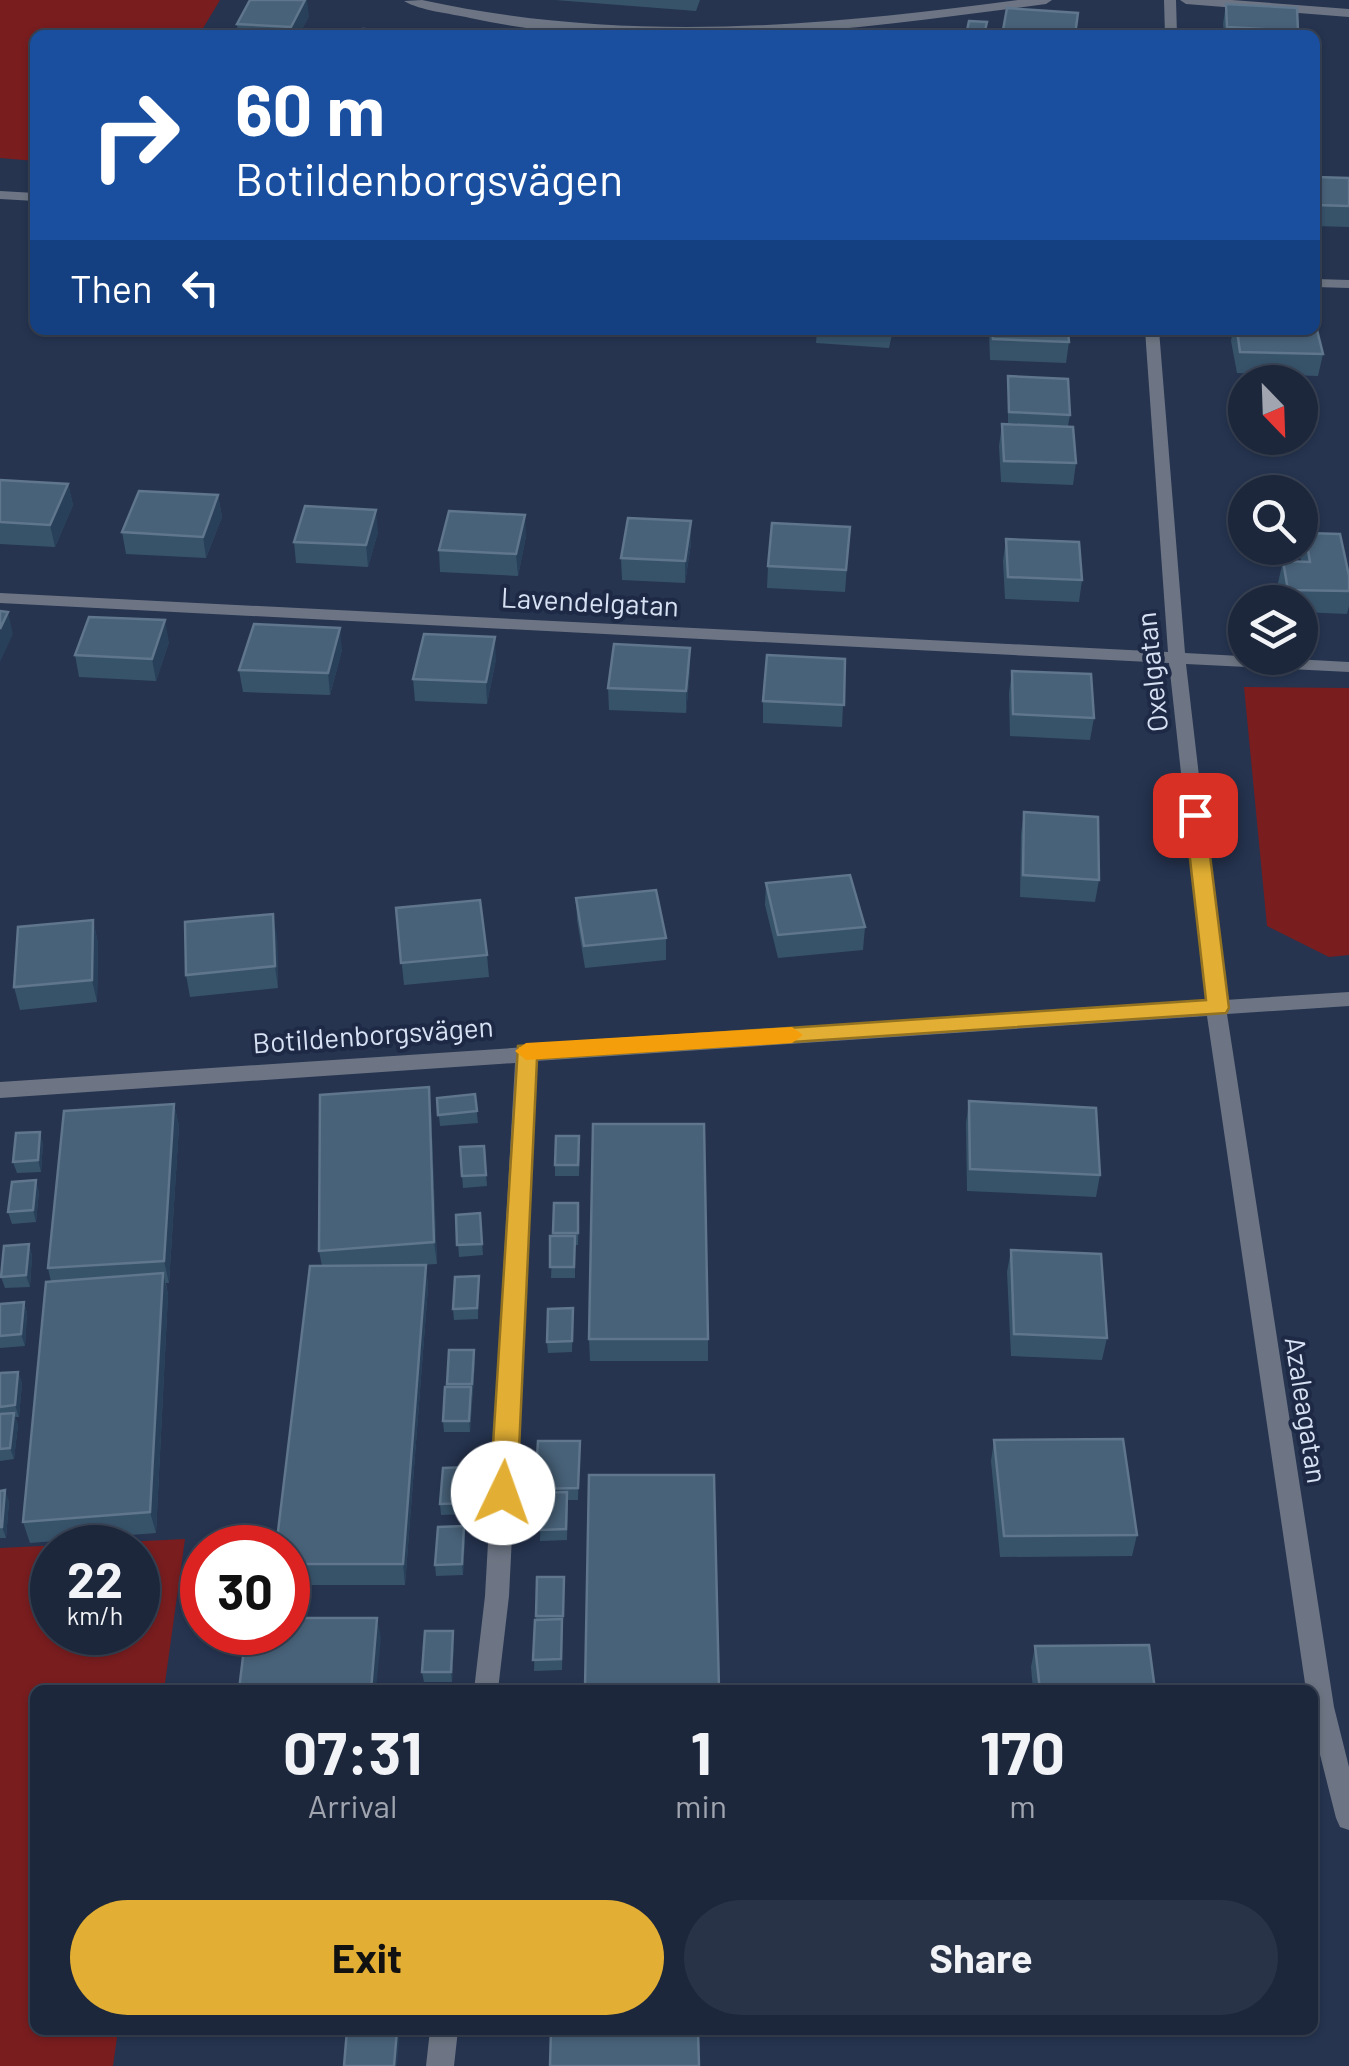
<!DOCTYPE html>
<meta charset="utf-8">
<style>
body{margin:0;font-family:Barlow,sans-serif;background:#293347;color:#f1f3f6;height:100vh;display:flex;flex-direction:column;font-size:38px;white-space:nowrap}
*{box-sizing:border-box;margin:0}
p{font-size:32px;color:#a0a5af}
.icon{flex:none;width:55px;height:55px;fill:none;stroke:currentColor;stroke-width:2;stroke-linecap:round;stroke-linejoin:round}
.map{position:relative;flex:1;overflow:hidden}
.sheet{position:absolute;left:30px;top:1685px;width:1288px;height:350px;display:flex;flex-direction:column;background:#1c273c;border-radius:15px;box-shadow:0 2px 8px #0004,0 0 0 2px #3a4456}
.sheet>*{flex:none}
.guide{position:absolute;left:30px;top:30px;width:1290px;height:305px;border-radius:15px;box-shadow:0 2px 8px #0004,0 0 0 2px #3a4456;background:#1a4fa0;color:#fff;overflow:hidden}
.needle{width:65px;rotate:157deg}
.buttons{position:absolute;left:1228px;top:365px;display:grid;gap:20px}
.buttons a{display:grid;place-items:center;width:90px;height:90px;border-radius:50%;background:#1c273c;box-shadow:0 2px 8px #0004,0 0 0 2px #3a4456;font-size:50px}
.speed{position:absolute;left:30px;top:1525px;display:flex;gap:20px;font-size:50px;font-weight:700;text-align:center}
.speed>*{display:grid;place-content:center;width:130px;height:130px;border-radius:50%;background:#1c273c;box-shadow:0 2px 8px #0004,0 0 0 2px #3a4456;line-height:1}
.speed small{font-size:25px;font-weight:400}
.speed .limit{border:15px solid #d22;background:#fff;color:#111}
.pin{position:absolute;display:grid;place-items:center;width:85px;height:85px;color:#fff;margin:-42px;border-radius:20px;box-shadow:0 5px 15px #0006}
.me{position:absolute;width:110px;margin:-55px;rotate:3deg;stroke-linejoin:round;filter:drop-shadow(0 0 8px #0008)}
.turn{display:flex;align-items:center;gap:35px;height:210px;padding:0 40px;font-size:45px}
.turn .icon{width:130px;height:130px;stroke-width:2.5}
.turn b{display:block;font-size:70px;line-height:85px}
.then{display:flex;align-items:center;height:95px;padding:0 40px;background:#0003;gap:20px;font-size:38px}
.eta{display:flex;justify-content:space-evenly;align-items:center;height:170px;text-align:center}
.eta b{font-size:60px;font-weight:700;line-height:70px}
.button{display:flex;gap:20px;margin-top:auto;padding:20px 40px}
.button a{flex:1;height:115px;border-radius:60px;background:#e2af34;color:#111;font-size:40px;font-weight:700;line-height:115px;text-align:center}
.button a+a{background:#293347;color:#f1f3f6}
.map>svg:first-child{display:block}
.green{fill:#791d1f;fill-rule:evenodd}
.lines{fill:none;stroke-linecap:round;stroke-linejoin:round}
.minor{fill:#6d7584;fill-rule:evenodd}
.tertiary{fill:#6d7584;fill-rule:evenodd}
.wall{fill:#37536a}
.shaded-wall{fill:#29405a}
.building{fill:#486279;stroke:#5f768c;stroke-width:2.5}
.route{fill:#e2af34;stroke:#937222;stroke-width:2.5}
.slow{fill:#f59e0b}
.labels{text-anchor:middle;stroke-width:8;stroke-linejoin:round;paint-order:stroke}
.street-label{font-size:28px;fill:#d7e1f3;stroke:#1d2945}
</style>
<div class="map">
<svg width="1349" height="2066" viewBox="0 0 1349 2066">
<rect width="100%" height="100%" fill="#263450"/>
<path class="green" d="M0 0H220L199 35H35V161L0 158Z
M1244 687 1349 688V955L1329 957 1267 926Z
M185 1539 164 1690H35V2030H118L113 2066H0V1548ZM52 1548H138V1632H52Z"/>
<g class="lines">
<path class="minor" d="M422 0C625 44 815 27 1018 0H1052L1046 4C862 28 653 58 470 18 449 13 421 11 404 1Z
M1164 0H1176L1177 35H1165Z
M1180 0H1232L1349 9V17L1186 4Z
M1145 330H1159L1185 653 1349 662V672L1186 664 1225 1000 1349 992V1006L1227 1014 1334 1707 1349 1767V1830L1340 1827 1336 1818 1312 1723V1690H1306L1207 1016 536 1061 509 1596 498 1690H474L485 1596 515 1063 0 1098V1082L1206 1002 1169 663 0 603V593L1168 652Z
M430 2030H458L454 2066H426Z"/>
<path class="tertiary" d="M0 191 35 193V201L0 199Z
M1315 279 1349 280V288L1315 287Z"/>
</g>
<path class="wall" d="M555 0H700L696 11Z
M1226 4 1298 31 1297 35H1224L1223 24Z
M1007 8 1075 35H1003Z
M309 16 299 35H238L237 24Z
M1315 177 1349 178V227L1315 226Z
M670 330H747L745 337Z
M817 330H893L889 348 816 343Z
M989 330H1068L1069 342 1066 363 990 360Z
M1233 330H1315L1323 354 1318 376 1237 373 1231 341Z
M1008 376 1070 415 1068 426 1008 423Z
M1002 424 1076 463 1073 485 1001 482 999 446Z
M0 480 68 484 73 505 55 547 0 544Z
M218 495 222 517 206 558 126 554 122 532Z
M691 521V543L685 583 622 580 621 558Z
M850 527 845 592 767 588 768 566Z
M378 532 368 567 296 563 294 542Z
M1305 533 1349 576V606L1347 614 1300 612V602H1282L1278 583 1283 561H1301L1300 555Z
M526 536 518 576 440 572 439 550Z
M1006 539 1082 580 1079 602 1005 599 1003 561Z
M169 642 156 681 79 677 75 655Z
M690 648V670L686 713 609 710 608 688Z
M342 650 330 695 243 692 239 670Z
M496 659 487 704 415 701 413 679Z
M845 659 842 727 763 723V701Z
M1012 671 1094 718 1090 740 1010 736 1009 693Z
M1024 812 1099 880 1095 902 1020 897 1021 834Z
M766 883 865 927 863 950 778 958 765 905Z
M576 898 666 938V960L585 968 577 920Z
M396 908 487 955 489 977 404 985Z
M93 920 98 943 97 1002 20 1010 14 987Z
M277 936 278 988 190 997 186 975Z
M475 1094 478 1123 440 1126 437 1098Z
M969 1101 1100 1175 1096 1197 967 1191 966 1123Z
M174 1104 179 1126 169 1283H166L168 1295 156 1533 30 1543 23 1522 51 1282 48 1268Z
M431 1110 437 1264 418 1265H426L428 1287 405 1585H288V1548L322 1266 319 1251Z
M43 1143 41 1172 17 1173 13 1162Z
M484 1146 487 1186 463 1188 460 1147Z
M580 1147 579 1176H555V1165Z
M39 1191 36 1222 12 1224 8 1212Z
M554 1203 579 1214 578 1245H575V1278H551Z
M480 1213 483 1255 459 1257 456 1215Z
M29 1244 32 1256 30 1287 5 1288 1 1277Z
M1011 1250 1107 1338 1102 1360 1011 1356 1007 1272Z
M479 1276 478 1319 454 1320 453 1309Z
M24 1302 27 1313 25 1346 0 1348V1304Z
M573 1308 572 1352 548 1353 547 1342Z
M589 1339H708V1361H590Z
M449 1350H474L475 1361 470 1432H444L443 1421Z
M18 1372 22 1383 19 1417H15L18 1425 14 1459 0 1461V1373Z
M994 1440 1137 1535 1132 1556 1000 1557 991 1461Z
M580 1441 578 1500H568L567 1540 540 1541 541 1500H536L535 1489Z
M469 1478 468 1514 441 1515 440 1504Z
M0 1491 9 1501 6 1538H0Z
M464 1526 465 1538 463 1575 436 1576 435 1565Z
M537 1577H564L562 1670 534 1671Z
M453 1631 454 1642 452 1682H424L422 1672Z
M1035 1646 1155 1690H1033L1031 1667Z"/>
<path class="shaded-wall" d="M305 0H307L309 16 299 35H292L291 27Z
M68 484 73 505 55 547 50 525Z
M218 495 222 517 206 558 203 537Z
M376 510 378 532 368 567 366 545Z
M525 515 526 536 518 576 516 554Z
M691 521V543L685 583V561Z
M8 612 13 634 0 662V629Z
M165 620 169 642 156 681 152 659Z
M340 628 342 650 330 695 328 673Z
M495 637 496 659 487 704 486 682Z
M690 648V670L686 713V691Z
M273 914 277 936 278 988 275 966Z
M93 920 98 943 97 1002 92 980Z
M429 1087 431 1110 437 1264 434 1242Z
M174 1104 179 1126 169 1283 164 1261Z
M40 1132 43 1143 41 1172 38 1160Z
M36 1180 39 1191 36 1222 33 1210Z
M29 1244 32 1256 30 1287 26 1275Z
M426 1265 428 1287 405 1585 403 1564Z
M163 1273 168 1295 156 1533 150 1512Z
M24 1302 27 1313 25 1346 21 1334Z
M474 1350 475 1361 473 1395 472 1384Z
M18 1372 22 1383 19 1417 15 1405Z
M471 1387 472 1398 470 1432 469 1421Z
M14 1413 18 1425 14 1459 10 1448Z
M468 1467 469 1478 468 1514 467 1503Z
M5 1490 9 1501 6 1538 2 1527Z
M464 1526 465 1538 463 1575 462 1564Z
M377 1618 381 1638 376 1690H371Z
M453 1631 454 1642 452 1682 451 1672Z
M397 2030H400L397 2066H394Z"/>
<path class="building" d="M250 0H305L291 27 237 24Z
M1226 4 1297 8 1298 31 1227 27Z
M1007 8 1078 13 1075 35 1003 30Z
M969 21 987 22 984 35H966Z
M363 29 433 34 360 35Z
M1315 177 1349 178V206L1315 205Z
M1315 322 1323 354 1240 352 1237 330H1315Z
M992 330H1068L1069 342 993 339Z
M1008 376 1068 379 1070 415 1009 412Z
M1002 424 1073 427 1076 463 1004 461Z
M0 480 68 484 50 525 0 522Z
M139 491 218 495 203 537 122 532Z
M305 506 376 510 366 545 294 542Z
M449 511 525 515 516 554 439 550Z
M628 518 691 521 685 561 621 558Z
M772 523 850 527 846 570 768 566Z
M1305 533 1340 534 1349 576V591L1288 590 1283 561 1310 562Z
M1006 539 1079 542 1082 580 1008 577Z
M0 611 8 612 0 629Z
M89 617 165 620 152 659 75 655Z
M254 624 340 628 328 673 239 670Z
M424 634 495 637 486 682 413 679Z
M614 644 690 648 686 691 608 688Z
M767 655 845 659 844 705 763 701Z
M1012 671 1091 674 1094 718 1013 714Z
M1024 812 1098 817 1099 880 1023 875Z
M850 875 865 927 778 935 766 883Z
M656 890 666 938 584 946 576 898Z
M480 900 487 955 401 963 396 908Z
M273 914 275 966 186 975 185 922Z
M93 920 92 980 14 987 18 927Z
M429 1087 434 1242 319 1251 320 1095Z
M475 1094 477 1111 438 1115 437 1098Z
M969 1101 1096 1108 1100 1175 970 1169Z
M174 1104 164 1261 48 1268 64 1111Z
M593 1124H704L708 1339H589Z
M40 1132 38 1160 13 1162 16 1133Z
M556 1136H579L578 1165H555Z
M484 1146 486 1175 462 1176 460 1147Z
M36 1180 33 1210 8 1212 12 1182Z
M554 1203H578V1233H553Z
M480 1213 482 1244 457 1245 456 1215Z
M550 1236H575L574 1267H550Z
M29 1244 26 1275 1 1277 4 1246Z
M1011 1250 1101 1254 1107 1338 1014 1334Z
M426 1265 403 1564H288V1548H276L310 1266Z
M163 1273 150 1512 23 1522 46 1282Z
M479 1276 477 1308 453 1309 455 1277Z
M24 1302 21 1334 0 1336V1304Z
M573 1308 572 1341 547 1342 548 1309Z
M449 1350H474L472 1384H447Z
M18 1372 15 1405 0 1407V1373Z
M445 1387H471L469 1421H443Z
M14 1413 10 1448 0 1449V1414Z
M1123 1439 1137 1535 1004 1536 994 1440Z
M538 1441H580L578 1488 535 1489Z
M468 1467 467 1503 440 1504 443 1468Z
M589 1475H714L719 1690H585Z
M5 1490 2 1527H0V1491Z
M567 1492 566 1529 540 1530 541 1493Z
M464 1526 462 1564 435 1565 438 1527Z
M537 1577H564L563 1616H536Z
M288 1618H377L371 1690H239L246 1632H288Z
M562 1619 561 1659 533 1660 535 1620Z
M425 1631H453L451 1672H422Z
M1149 1645 1155 1690H1040L1035 1646Z
M347 2030H397L394 2066H344Z
M551 2030H698L699 2066H550Z"/>
<path class="route" d="M1195 808 1205 815 1229 1008 1226 1013 537 1059 517 1493 513 1501H494L490 1493 518 1046 1206 1000 1185 815Z"/>
<path class="slow" d="M792 1027 803 1035 792 1043 526 1060 515 1051 526 1043Z"/>
<g class="labels">
<g class="street-label">
<text transform="translate(590 602) rotate(3)" y="10">Lavendelgatan</text>
<text transform="translate(1152 672) rotate(-96)" y="10">Oxelgatan</text>
<text transform="translate(373 1035) rotate(-4)" y="10">Botildenborgsvägen</text>
<text transform="translate(1306 1410) rotate(81)" y="10">Azaleagatan</text>
</g>
</g>
</svg>
<div class="buttons">
<a><svg class="needle" viewBox="-14 -14 28 28"><path d="M0-13l5 13h-10z" fill="#e53935"/><path d="M0 13l5-13h-10z" fill="#a0a5af"/></svg></a>
<a><svg class="icon" aria-label="search" viewBox="0 0 24 24"><circle cx="10" cy="10" r="6"/><path d="M15 15l6 6"/></svg></a>
<a><svg class="icon" aria-label="layers" viewBox="0 0 24 24"><path d="M12 4l9 5-9 5-9-5zM3 14l9 5 9-5"/></svg></a>
</div>
<div class="speed"><div>22<small>km/h</small></div><div class="limit">30</div></div>
<div class="pin" style="left:1195px;top:815px;background:#d93025"><svg class="icon" aria-label="arrive" viewBox="0 0 24 24"><path d="M6 21V4h12l-3 4 3 4H6"/></svg></div>
<svg class="me" style="left:503px;top:1493px" viewBox="-20 -20 40 40"><circle r="19" fill="#fff"/><path d="M0-13L10 11 0 6-10 11z" fill="#e2af34"/></svg>
<div class="guide">
<div class="turn"><svg class="icon" aria-label="right" viewBox="0 0 24 24"><path d="M7 20v-9h11M14 6l5 5-5 5"/></svg><div><b>60 m</b>Botildenborgsvägen</div></div>
<div class="then">Then<svg class="icon" aria-label="left" viewBox="0 0 24 24"><path d="M17 20v-9H6M10 6l-5 5 5 5"/></svg></div>
</div>
<section class="sheet">
<div class="eta">
<div><b>07:31</b><p>Arrival</p></div>
<div><b>1</b><p>min</p></div>
<div><b>170</b><p>m</p></div>
</div>
<div class="button"><a>Exit</a><a>Share</a></div>
</section>
</div>
